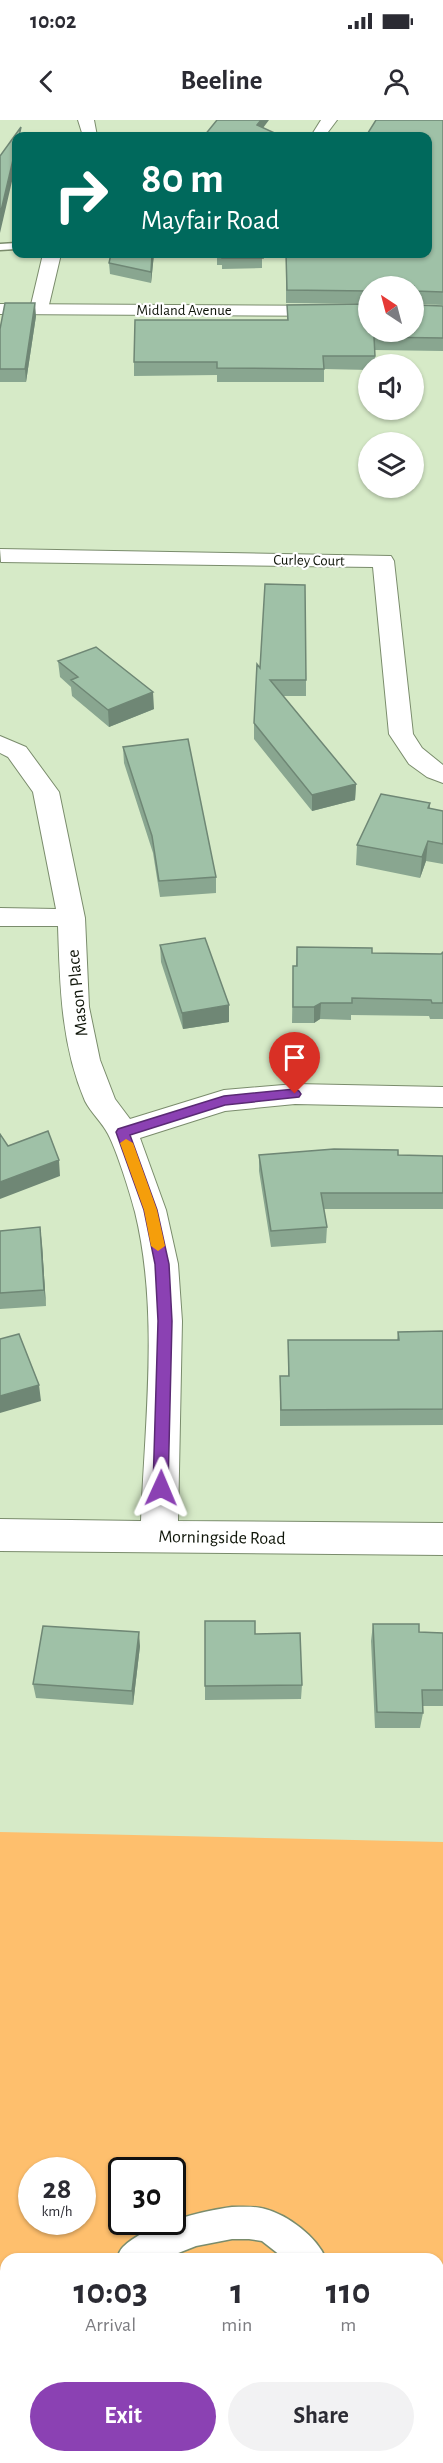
<!DOCTYPE html>
<style>
body{margin:0;font-family:"Alegreya Sans",sans-serif;background:#f2f2f3;color:#2b2b33;height:100vh;display:flex;flex-direction:column;font-size:22px;white-space:nowrap}
*{box-sizing:border-box;margin:0}
p{font-size:20px;color:#7c7c81}
.icon{flex:none;width:33px;height:33px;fill:none;stroke:currentColor;stroke-width:2;stroke-linecap:round;stroke-linejoin:round}
.map{position:relative;flex:1;overflow:hidden}
.details{position:absolute;left:0px;top:2133px;width:444px;height:210px;display:flex;flex-direction:column;background:#fff;border-radius:18px 18px 0 0;box-shadow:0 2px 4px #0004}
.details>*{flex:none}
.top-card{position:absolute;left:12px;top:12px;width:420px;height:126px;border-radius:12px;box-shadow:0 2px 4px #0004;background:#00695c;color:#fff;overflow:hidden}
.needle{width:39px;rotate:324deg}
.buttons{position:absolute;left:358px;top:156px;display:grid;gap:12px}
.buttons a{display:grid;place-items:center;width:66px;height:66px;border-radius:50%;background:#fff;box-shadow:0 2px 4px #0004;font-size:30px}
.speed{position:absolute;left:18px;top:2037px;display:flex;gap:12px;font-size:30px;font-weight:700;text-align:center}
.speed>*{display:grid;place-content:center;width:78px;height:78px;border-radius:50%;background:#fff;box-shadow:0 2px 4px #0004;line-height:1}
.speed small{font-size:15px;font-weight:400}
.speed .limit{border:3px solid #111;border-radius:9px;background:#fff;color:#111}
.pin{position:absolute;display:grid;place-items:center;width:51px;height:51px;color:#fff;margin:-62px -26px;border-radius:50% 50% 50% 0;rotate:-45deg;box-shadow:0 0 6px #0007}
.pin .icon{rotate:45deg}
.me{position:absolute;width:66px;margin:-33px;rotate:1deg;stroke-linejoin:round;filter:drop-shadow(0 0 4px #0008)}
.turn{display:flex;align-items:center;gap:21px;height:126px;padding:0 30px;font-size:27px}
.turn .icon{width:78px;height:78px;stroke-width:2.5}
.turn b{display:block;font-size:42px;line-height:51px}
.eta{display:flex;justify-content:space-evenly;align-items:center;height:102px;text-align:center}
.eta b{font-size:36px;font-weight:700;line-height:42px}
.button{display:flex;gap:12px;margin-top:auto;padding:12px 30px}
.button a{flex:1;height:69px;border-radius:36px;background:#8b41b3;color:#fff;font-size:24px;font-weight:700;line-height:69px;text-align:center}
.button a+a{background:#f2f2f3;color:#2b2b33}
.status{display:flex;justify-content:space-between;align-items:center;height:42px;padding:0 30px;background:#fff;direction:ltr}
.status svg{height:16px;fill:currentColor}
header{display:flex;justify-content:space-between;align-items:center;height:78px;padding:0 30px;background:#fff;font-size:27px;font-weight:700}
.map>svg:first-child{display:block}
.green{fill:#febf6d;fill-rule:evenodd}
.lines{fill:none;stroke-linecap:round;stroke-linejoin:round}
.lane-casing{stroke:#7a8c6c;stroke-width:3}
.street-casing{stroke:#7a8c6c;stroke-width:2}
.secondary-casing{stroke:#7a8c6c;stroke-width:2}
.lane{fill:#fff;fill-rule:evenodd}
.street{fill:#fff;fill-rule:evenodd}
.secondary{fill:#fff;fill-rule:evenodd}
.wall{fill:#89a690}
.shaded-wall{fill:#6f8775}
.building{fill:#9fc1a7;stroke:#6f8775;stroke-width:1.5}
.route{fill:#8b41b3;stroke:#5a2a74;stroke-width:1.5}
.slow{fill:#f59e0b}
.labels{text-anchor:middle;stroke-width:4.5;stroke-linejoin:round;paint-order:stroke}
.far-street-label{font-size:15px;fill:#10160a;stroke:#fff}
.street-label{font-size:18px;fill:#10160a;stroke:#fff}
</style>
<div class="status"><b>10:02</b><svg viewBox="0 0 49 12"><path d="M0 12V9h3v3zM5 12V6h3v6zM10 12V3h3v9zM15 12V0h3v12zM26 1h20v11H26zM47 4h2v5h-2z"/></svg></div>
<header><svg class="icon" aria-label="back" viewBox="0 0 24 24"><path d="M15 5l-7 7 7 7"/></svg>Beeline<svg class="icon" aria-label="person" viewBox="0 0 24 24"><circle cx="12" cy="8" r="4"/><path d="M4 21q1-7 8-7t8 7"/></svg></header>
<div class="map">
<svg width="443" height="2343" viewBox="0 0 443 2343">
<rect width="100%" height="100%" fill="#d6eac7"/>
<path class="green" d="M0 1712 443 1722V2343H0ZM32 2050H82V2102H32ZM122 2050H172V2102H122ZM6 2139H438V2337H6Z"/>
<g class="lines">
<g class="lane-casing">
<path id="lane" d="M16 123V129L0 130V124Z
M232 2087C243 2087 255 2086 265 2089 288 2095 317 2117 326 2139H285L262 2121 249 2119H232L196 2126 163 2139H117C118 2135 120 2130 123 2127 145 2105 202 2091 232 2087Z
M438 2228 443 2230V2266L438 2264Z
M21 2337H55L54 2343H20Z"/>
</g>
<g class="street-casing">
<path id="street" d="M78 0H94L97 16H83Z
M321 0H337L325 16H311Z
M43 134H61L48 189 45 193H33L30 189Z
M0 429 391 436 394 441 413 614 422 628 443 645V663L427 657 409 644 389 614 373 447 1 442Z
M0 616 26 627 59 672 85 798 89 887 100 940 115 979 130 999 224 970 295 964 443 967V987L295 984 225 991 140 1018 166 1090 178 1144 182 1201 178 1401 443 1403V1435L0 1431V1399L141 1401C145 1300 159 1190 135 1092 130 1073 117 1031 108 1014 102 1002 91 993 85 981 61 925 60 866 58 806H0V788L56 789 33 672 8 637 0 633Z"/>
</g>
<g class="secondary-casing">
<path id="secondary" d="M0 184 369 186V196L0 194Z"/>
</g>
<use href="#lane" class="lane"/>
<use href="#street" class="street"/>
<use href="#secondary" class="secondary"/>
</g>
<path class="wall" d="M443 0V185L414 184 369 166V184L286 183V134H428Z
M111 134H154L151 163 110 154 109 143Z
M217 134H262V148L222 149V145H217Z
M287 185 443 186V231L375 230V244H369V250L324 249V262H217V255L134 256V242L287 200Z
M36 196 26 262H0V209Z
M58 541 154 589 109 607 72 576 71 567 60 557Z
M260 548 306 560V576H283L356 664 355 680 312 691 254 619V603Z
M123 627 216 757V773L160 777 153 733 124 643Z
M430 683V689L443 691V744L426 741 420 758 356 745 357 725Z
M160 825 229 885V902L183 909 161 842Z
M297 827 372 833 441 834 443 832V899H430L429 896 351 895V900L320 899 314 903H292L293 846H296Z
M259 1035 443 1036V1089H324L327 1107 326 1123 271 1127 259 1051Z
M0 1111 42 1124 46 1186 0 1189Z
M443 1211V1305L280 1306V1256H288V1220H397L398 1212Z
M205 1501 302 1565 301 1579 205 1580Z
M373 1504 419 1512 443 1513V1586H423V1593L420 1608H375L371 1521Z
M140 1526 133 1585 36 1578 33 1564Z"/>
<path class="shaded-wall" d="M261 0H269L257 16V5Z
M16 27V44L0 113V95Z
M152 134H154L151 163V152Z
M35 183 36 196 26 262 25 249Z
M153 572 154 589 109 607 108 590Z
M356 664 355 680 312 691V675Z
M428 721 426 741 420 758 422 737Z
M321 883 320 899 314 903V887Z
M229 885V902L183 909 182 893Z
M59 1040 60 1056 0 1079V1062Z
M40 1107 42 1124 46 1186 44 1170Z
M39 1265 41 1281 0 1293V1276Z
M139 1512 140 1526 133 1585 132 1571Z"/>
<path class="building" d="M217 0H261L257 5 281 16H204Z
M376 0H443V172L415 171 414 172V166H369V171L287 170 286 134H428V16H366Z
M21 7 19 16H16V27L0 95V36Z
M111 134H152L151 152 109 143Z
M217 134H262L263 138H222V135H217Z
M5 183H35L25 249H0V209Z
M369 184V212H414V184L415 185 443 186V218L374 217 375 236H323L324 249 217 248V242H134L135 200H288L287 185Z
M265 464 305 465 306 560H270L356 664 312 675 254 603 257 544 260 548Z
M96 527 153 572 108 590 71 560 78 557 58 541Z
M188 619 216 757 159 761 152 716 123 627Z
M381 674 430 683 428 688 443 691V724L428 721 422 737 357 725Z
M205 818 229 885 182 893 160 825Z
M297 827 372 828V833L441 834 443 832V883H432L431 880 352 878V883H321L314 887H293V846H297Z
M48 1011 59 1040 0 1062V1014L8 1026Z
M334 1029 398 1030V1035L443 1036V1073H321L327 1107 271 1111 259 1035Z
M40 1107 44 1170 0 1173V1111Z
M443 1211V1289L281 1290 280 1256H289L288 1220H399L398 1212Z
M19 1214 39 1265 0 1276V1219Z
M205 1501H255V1514L300 1513 302 1565 205 1566Z
M373 1504H419V1512L443 1513V1570H422L423 1593 377 1592Z
M43 1506 139 1512 132 1571 33 1564Z"/>
<path class="route" d="M295 969 299 971 301 974 299 977 225 985 130 1015 157 1090 169 1144 172 1201 168 1368 166 1373 161 1375 156 1373 153 1368 158 1201 155 1144 144 1090 116 1012 118 1009 224 976Z"/>
<path class="slow" d="M126 1019 133 1023 157 1090 165 1126 158 1131 151 1126 144 1090 120 1023Z"/>
<g class="labels">
<g class="far-street-label">
<text x="184" y="195">Midland Avenue</text>
<text transform="translate(309 440) rotate(1)" y="5">Curley Court</text>
</g>
<g class="street-label">
<text transform="translate(77 873) rotate(-96)" y="6">Mason Place</text>
<text transform="translate(222 1417) rotate(1)" y="6">Morningside Road</text>
</g>
</g>
</svg>
<div class="buttons">
<a><svg class="needle" viewBox="-14 -14 28 28"><path d="M0-13l5 13h-10z" fill="#e53935"/><path d="M0 13l5-13h-10z" fill="#7c7c81"/></svg></a>
<a><svg class="icon" aria-label="sound" viewBox="0 0 24 24"><path d="M4 9h4l5-4v14l-5-4H4zM17 9q2 3 0 6"/></svg></a>
<a><svg class="icon" aria-label="layers" viewBox="0 0 24 24"><path d="M12 4l9 5-9 5-9-5zM3 14l9 5 9-5"/></svg></a>
</div>
<div class="speed"><div>28<small>km/h</small></div><div class="limit">30</div></div>
<div class="pin" style="left:295px;top:974px;background:#d93025"><svg class="icon" aria-label="arrive" viewBox="0 0 24 24"><path d="M6 21V4h12l-3 4 3 4H6"/></svg></div>
<svg class="me" style="left:161px;top:1368px" viewBox="-20 -20 40 40"><path d="M0-17L14 15 0 8-14 15z" fill="#8b41b3" stroke="#fff" stroke-width="4"/></svg>
<div class="top-card">
<div class="turn"><svg class="icon" aria-label="right" viewBox="0 0 24 24"><path d="M7 20v-9h11M14 6l5 5-5 5"/></svg><div><b>80 m</b>Mayfair Road</div></div>
</div>
<section class="details">
<div class="eta">
<div><b>10:03</b><p>Arrival</p></div>
<div><b>1</b><p>min</p></div>
<div><b>110</b><p>m</p></div>
</div>
<div class="button"><a>Exit</a><a>Share</a></div>
</section>
</div>
